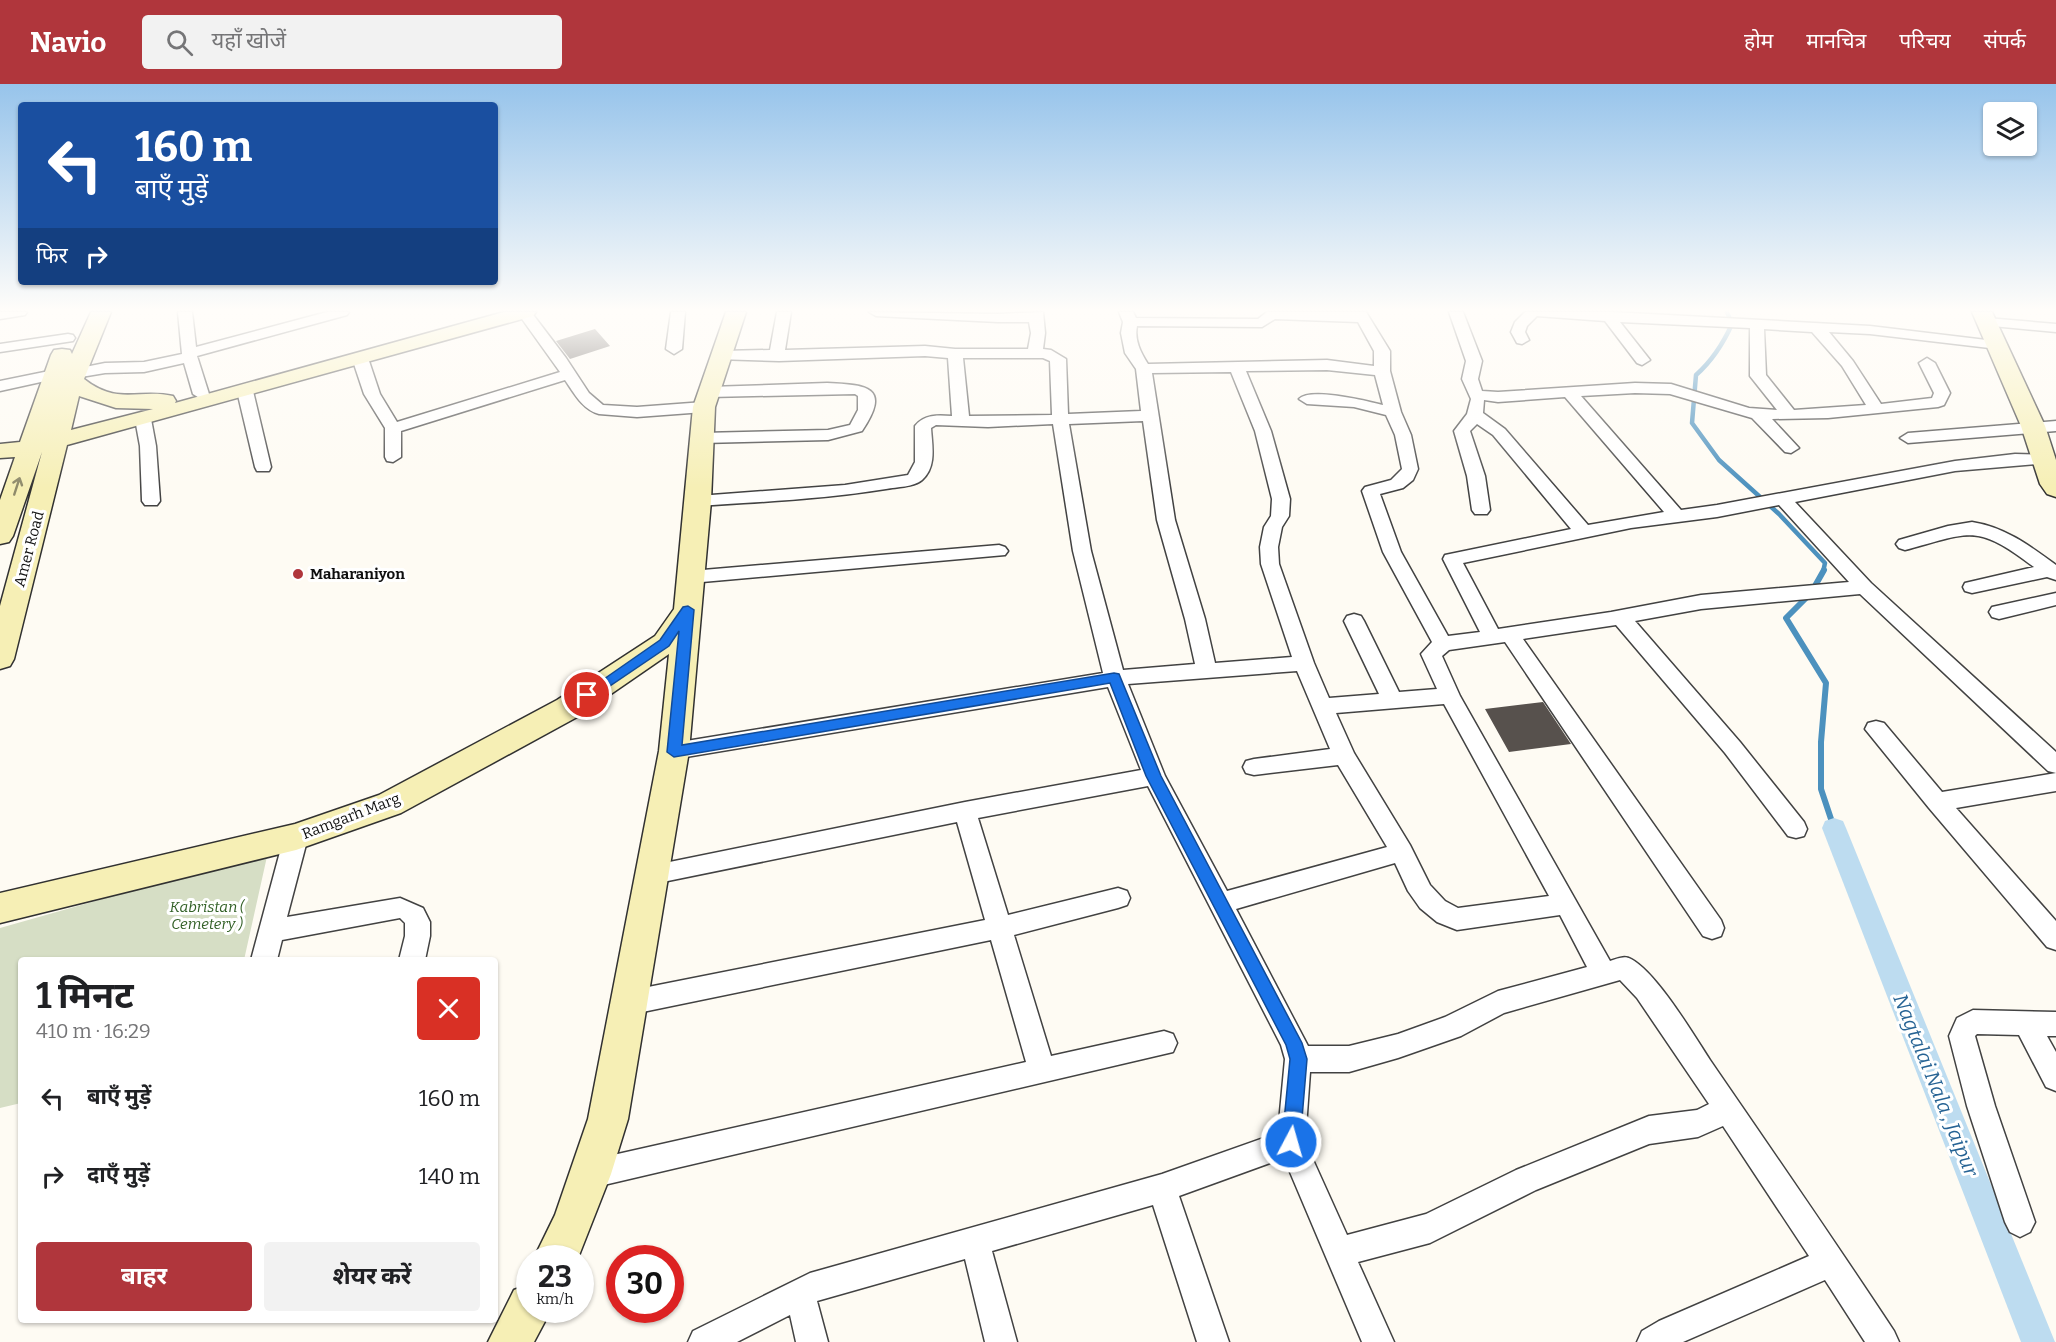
<!DOCTYPE html>
<html lang="hi">
<meta charset="utf-8">
<style>
body{margin:0;font-family:Bitter,"Noto Sans Devanagari",serif;background:#f2f2f2;color:#202124;height:100vh;display:flex;flex-direction:column;font-size:22px;white-space:nowrap}
*{box-sizing:border-box;margin:0}
p{font-size:20px;color:#757577}
.icon{flex:none;width:33px;height:33px;fill:none;stroke:currentColor;stroke-width:2;stroke-linecap:round;stroke-linejoin:round}
.map{position:relative;flex:1;overflow:hidden}
.sheet{position:absolute;left:18px;top:873px;width:480px;height:366px;display:flex;flex-direction:column;background:#fff;border-radius:6px;box-shadow:0 2px 4px #0004}
.sheet>*{flex:none}
.guide{position:absolute;left:18px;top:18px;width:480px;height:183px;border-radius:6px;box-shadow:0 2px 4px #0004;background:#1a4fa0;color:#fff;overflow:hidden}
.controls{position:absolute;left:1983px;top:18px;display:grid;gap:12px}
.controls a{display:grid;place-items:center;width:54px;height:54px;border-radius:6px;background:#fff;box-shadow:0 2px 4px #0004;font-size:30px}
.speed{position:absolute;left:516px;top:1161px;display:flex;gap:12px;font-size:30px;font-weight:700;text-align:center}
.speed>*{display:grid;place-content:center;width:78px;height:78px;border-radius:50%;background:#fff;box-shadow:0 2px 4px #0004;line-height:1}
.speed small{font-size:15px;font-weight:400}
.speed .limit{border:9px solid #d22;background:#fff;color:#111}
.pin{position:absolute;display:grid;place-items:center;width:51px;height:51px;color:#fff;margin:-26px;border:3px solid #fff;border-radius:50%;box-shadow:0 2px 6px #0007}
.me{position:absolute;width:66px;margin:-33px;rotate:6deg;stroke-linejoin:round;filter:drop-shadow(0 0 4px #0008)}
.turn{display:flex;align-items:center;gap:21px;height:126px;padding:0 18px;font-size:27px}
.turn .icon{width:78px;height:78px;stroke-width:2.5}
.turn b{display:block;font-size:42px;line-height:51px}
.then{display:flex;align-items:center;height:57px;padding:0 18px;background:#0003;gap:12px;font-size:22px}
.round{display:grid;place-items:center;flex:none;width:63px;height:63px;border-radius:6px;background:#f2f2f2}
.headline{display:flex;align-items:center;justify-content:space-between;height:102px;padding:0 18px}
h1{font-size:36px;font-weight:700;line-height:45px}
.primary-button{display:flex;gap:12px;margin-top:auto;padding:12px 18px}
.primary-button a{flex:1;height:69px;border-radius:6px;background:#b0363c;color:#fff;font-size:24px;font-weight:700;line-height:69px;text-align:center}
.primary-button a+a{background:#f2f2f2;color:#202124}
ul{padding:0;list-style:none}
li{display:flex;align-items:center;gap:18px;height:78px;padding:0 18px}
li div{flex:1}
li b{display:block;font-size:22px}
li em{font-style:normal}
header{display:flex;align-items:center;gap:36px;box-sizing:border-box;height:84px;padding:0 30px;background:#b0363c;color:#fff}
header strong{font-size:28px}
nav{display:flex;gap:33px;margin-inline-start:auto;font-size:21px}
.search{width:420px;height:54px;background:#f2f2f2;display:flex;align-items:center;gap:15px;box-sizing:border-box;padding:0 21px;border-radius:6px;color:#757577;font-size:22px}
.map>svg:first-child{display:block}
.cemetery{fill:#d6dec5}
.lines{fill:none;stroke-linecap:round;stroke-linejoin:round}
.stream-far1{stroke:#4c91be;stroke-width:4.5}
.stream{stroke:#4c91be;stroke-width:6}
.canal{fill:#bddcf0;fill-rule:evenodd}
.building{fill:#57514d}
.street-casing{stroke:#424242;stroke-width:3}
.secondary-casing{stroke:#313131;stroke-width:3}
.street{fill:#fff;fill-rule:evenodd}
.secondary{fill:#f6efb5;fill-rule:evenodd}
.oneway{stroke:#8e8a6a}
.route{fill:#1a73e8;stroke:#114b97;stroke-width:1.5}
.poi-dot{fill:#b0363c;stroke:#fff;stroke-width:2}
.labels{text-anchor:middle;stroke-width:6;stroke-linejoin:round;paint-order:stroke}
.street-label{font-size:15px;fill:#0f0f0f;stroke:#fff}
.poi-label{font-size:15px;font-weight:bold;fill:#0f0f0f;stroke:#fff;text-anchor:start}
.park-label{font-size:15px;font-style:italic;fill:#326026;stroke:#fff}
.near-water-label{font-size:20px;font-style:italic;fill:#266394;stroke:#fff}
</style>
<header>
<strong>Navio</strong>
<div class="search"><svg class="icon" aria-label="search" viewBox="0 0 24 24"><circle cx="10" cy="10" r="6"/><path d="M15 15l6 6"/></svg>यहाँ खोजें</div>
<nav><a>होम</a><a>मानचित्र</a><a>परिचय</a><a>संपर्क</a></nav>
</header>
<div class="map">
<svg width="2056" height="1258" viewBox="0 0 2056 1258">
<rect width="100%" height="100%" fill="#fefbf3"/>
<path class="cemetery" d="M268 768 244 876H21V1019L0 1024V844Z"/>
<g class="lines">
<path class="stream-far1" d="M1727 228 1732 240C1723 260 1713 276 1696 291L1692 339 1719 376 1779 430 1825 479 1823 488"/>
<path class="stream" d="M1824 486 1811 509 1786 534 1826 599 1821 658V705L1834 744"/>
<path class="canal" d="M1834 734 1843 737 1846 744 2055 1258H2021L1822 744 1825 737Z"/>
</g>
<path class="building" d="M595 245 610 262 570 275 556 257Z
M1543 618 1571 660 1509 668 1485 625Z"/>
<g class="lines">
<g class="street-casing">
<path id="street" d="M0 228H27L25 231 0 235Z
M178 228H192L196 263 327 228H349L347 231 197 272 209 310 201 315 193 310 184 279 144 288 105 289 75 294 67 289 70 286 105 279 144 278 182 270Z
M517 228H531L566 274 589 309 603 321 637 323 704 318 712 323 704 328 637 333 599 330C583 326 574 309 565 296L401 347V373L393 378 387 377 385 373V344L364 310 352 274 355 271 360 269 368 274 380 310 397 338 560 288Z
M671 228H685L682 265 674 270 666 265Z
M777 228H791L785 266 925 262 955 265H1028L1031 249 1029 238H998L876 232 869 228 998 230 1043 228 1045 249 1043 265 1051 266 1066 275 1068 330 1141 327 1136 285 1125 269 1121 249 1123 238 1119 228H1133L1136 234 1258 235 1267 228H1366L1390 267V287L1401 328 1411 351 1418 385 1413 396 1403 404 1380 410 1401 468 1448 552 1480 548 1443 475 1445 471 1571 445 1493 351 1477 340 1470 347 1485 392 1490 426 1487 430H1475L1472 426 1467 392 1454 347 1467 330 1471 315 1462 295 1466 277 1449 228H1463L1482 277 1478 295 1482 307 1498 308 1635 299 1671 300 1749 324 1777 326 1750 292V244L1620 238 1650 276 1642 281 1637 279 1605 237 1537 232 1527 242 1525 248 1529 256 1522 260 1517 259 1511 248 1515 238 1525 228H1612L1870 242 2003 258 2005 261 2003 264 1998 265 1870 250 1829 248 1853 277 1881 320 1932 314 1934 309 1919 279 1927 274 1935 279 1950 309 1944 321 1938 323 1828 334 1772 335 1799 364 1791 369 1785 368 1752 334 1670 310 1635 309 1581 312 1681 426 1717 421 1955 377 2015 370 2050 371 2052 375 2050 379 1955 387 1795 418 1871 499 2056 668V707L1956 724 2056 837V866L2047 863 1929 724 1865 645 1868 639 1876 637 1884 639 1942 708 2056 689 2048 687 1860 510 1701 525 1635 537 1740 658 1804 738 1807 745 1804 752 1796 754 1788 752 1725 669 1616 541 1523 555 1721 836 1724 844 1721 852 1712 855 1703 852 1505 558 1449 566 1442 572 1460 612 1610 877C1617 875 1624 871 1631 875 1657 889 1693 950 1710 976 1771 1065 1834 1156 1894 1247L1899 1258H1865L1825 1196 1683 1258H1637L1642 1247 1659 1237 1809 1172 1723 1042 1698 1053 1649 1060 1536 1106 1430 1159 1358 1178 1394 1258H1362L1284 1074 1179 1112 1229 1258H1197L1153 1121 992 1167 1017 1258H985L965 1175 817 1217 828 1258H796L790 1231 737 1258H688L693 1247 810 1189 1162 1090 1278 1049 1285 975 1281 961 1148 702 978 734 1008 831 1118 804 1127 807 1130 814 1127 821 1118 824 1014 851 1051 972 1164 947 1173 950 1177 959 1173 968 591 1104 581 1100 577 1090 581 1080 591 1076 1026 978 991 856 628 931 619 927 615 919 619 911 628 907 985 836 957 738 653 800 645 797 641 790 645 783 965 718 1141 686 1108 603 674 675 666 673 663 667 666 661 674 659 1103 589 1073 467 1053 340 988 343 936 341 931 344C932 361 937 383 922 396 914 403 897 403 886 405 824 415 761 418 698 422L692 421 689 417 692 413 698 412 845 401 908 391 915 378V342C924 330 938 331 952 332L948 274 925 272 779 277 716 275 713 272 716 269 721 267 770 266ZM1275 235 1358 238 1374 267V282L1327 276 1148 280C1141 269 1134 256 1137 242L1262 243ZM1764 245 1812 248 1842 282 1866 321 1794 326 1766 291ZM963 274H1043L1050 277 1052 331 969 332ZM1327 286 1375 291 1383 321C1367 317 1310 303 1299 315L1307 320 1354 323 1386 331 1395 351 1402 385 1391 396 1365 403 1362 407 1383 468 1432 558 1421 570 1437 605 1399 608 1364 537 1361 532 1354 530 1347 532 1344 537 1379 610 1329 614 1314 579 1279 480 1278 463 1282 443 1289 432 1290 415 1271 347 1246 287ZM1231 288 1255 347 1272 415 1271 432 1264 443 1260 463 1261 480 1292 573 1215 579 1205 535 1175 436 1152 289ZM1565 313 1664 428 1588 441 1505 345 1483 329 1484 316 1498 318ZM1143 337 1157 436 1185 535 1195 580 1123 586 1091 467 1069 340ZM1779 421 1849 498 1701 511 1611 528 1498 545 1463 479 1631 444 1717 433ZM1297 587 1330 665 1254 675 1246 677 1243 683 1246 689 1254 691 1338 681 1387 763 1227 807 1165 692 1128 600ZM1444 620 1549 812 1458 824 1445 817 1430 801 1410 761 1354 669 1336 629ZM1395 779 1408 807 1420 824 1437 838 1457 846 1560 831 1587 883 1498 907 1445 933 1398 950 1349 962H1308L1236 825ZM1620 896 1637 914 1709 1020 1697 1026 1649 1032 1516 1086 1426 1130 1347 1151 1305 1058 1310 988H1349L1398 974 1461 952 1504 929Z
M1987 234 2056 240V248L1982 241 1980 238Z
M68 250 73 251 75 254 73 257 0 268V260Z
M54 286 62 291 59 294 0 307V297Z
M827 299C866 301 892 302 862 347L828 356 702 359 694 354 702 349 828 346 850 341 858 326V312L855 310 709 313 701 308 709 303Z
M245 302 253 307 271 383 269 387H257L255 383 237 307Z
M143 330 151 335 156 362 160 417 157 421H145L142 417 140 362 135 335Z
M2056 337V347L1908 359 1900 354 1908 349Z
M1972 438C2005 443 2030 462 2056 481V496L2047 493 1972 509 1965 507 1963 503 1965 499 2034 483C1976 439 1972 448 1905 466L1899 464 1896 460 1899 456 1948 442Z
M999 461 1005 463 1008 467 1005 471 691 499 684 497 682 493 684 489 691 487Z
M2056 509V521L1999 535 1992 533 1989 528 1992 523Z
M296 744 304 746 308 753 287 833 400 814 423 824 430 838V852L425 876H399L405 852V839L400 834 282 856 277 876H251L284 753 288 746Z
M1973 926 2056 928V952H2047L2056 968V1007L2046 1003 2019 951 1977 950 1975 952 1995 1022 2035 1138 2030 1148 2020 1153 2010 1148 2005 1138 1967 1022 1949 952 1957 934Z"/>
</g>
<g class="secondary-casing">
<path id="secondary" d="M91 228H111L84 295C118 322 140 304 173 312L176 317 175 319 504 228H536L533 232 67 361 14 575 10 582 0 585V522L42 368 13 452 9 458 0 460V416L15 373 0 374V360L20 358 51 271 54 266 62 265 70 266 72 270ZM79 312 116 324 153 325 71 346Z
M726 228H746L715 323 711 417 689 667 628 1035 611 1090 578 1174H534L555 1131 588 1035 659 667 669 570 579 632 401 729 296 766 0 839V809L295 740 379 711 557 616 655 552 674 525 693 323Z
M1972 228H1992L2045 342 2056 376V413L2047 410 2040 400 2021 342Z
M530 1200V1226H551L534 1258H488L514 1206Z"/>
</g>
<use href="#street" class="street"/>
<use href="#secondary" class="secondary"/>
</g>
<defs><path id="oneway-shaft" d="M-6 0H5M1.5-3L5.5 0L1.5 3" fill="none" stroke-width="1.6" stroke-linecap="round" stroke-linejoin="round" transform="scale(1.5)"/></defs>
<use class="oneway" href="#oneway-shaft" transform="translate(17 402) rotate(-72)"/>
<linearGradient id="sky" x2="0" y2="1"><stop stop-color="#97c4eb"/><stop offset="0.56" stop-color="#fffdfa"/><stop offset="1" stop-color="#fffdfa" stop-opacity="0"/></linearGradient>
<rect width="2056" height="404" fill="url(#sky)"/>
<path class="route" d="M688 522 694 526 682 661 1114 589 1119 590 1161 692 1302 959 1307 975 1300 1058 1298 1064 1291 1067 1285 1064 1282 1058 1290 975 1286 961 1146 692 1110 599 674 673 667 668 679 547 669 562 592 614 587 616 581 611 660 556 683 523Z"/>
<circle class="poi-dot" cx="298" cy="490" r="6"/>
<g class="labels">
<g class="street-label">
<text transform="translate(29 465) rotate(-75)" y="5">Amer Road</text>
<text transform="translate(351 732) rotate(-21)" y="5">Ramgarh Marg</text>
</g>
<g class="poi-label">
<text x="310" y="495">Maharaniyon</text>
</g>
<g class="park-label">
<text x="207" y="828">Kabristan (<tspan x="207" dy="17">Cemetery )</tspan></text>
</g>
<g class="near-water-label">
<text transform="translate(1936 1001) rotate(68)" y="7">Nagtalai Nala , Jaipur</text>
</g>
</g>
</svg>
<div class="controls">
<a><svg class="icon" aria-label="layers" viewBox="0 0 24 24"><path d="M12 4l9 5-9 5-9-5zM3 14l9 5 9-5"/></svg></a>
</div>
<div class="speed"><div>23<small>km/h</small></div><div class="limit">30</div></div>
<div class="pin" style="left:587px;top:611px;background:#d93025"><svg class="icon" aria-label="arrive" viewBox="0 0 24 24"><path d="M6 21V4h12l-3 4 3 4H6"/></svg></div>
<svg class="me" style="left:1291px;top:1058px" viewBox="-20 -20 40 40"><circle r="17" fill="#1a73e8" stroke="#fff" stroke-width="3"/><path d="M0-11L8 9 0 5-8 9z" fill="#fff"/></svg>
<div class="guide">
<div class="turn"><svg class="icon" aria-label="left" viewBox="0 0 24 24"><path d="M17 20v-9H6M10 6l-5 5 5 5"/></svg><div><b>160 m</b>बाएँ मुड़ें</div></div>
<div class="then">फिर<svg class="icon" aria-label="right" viewBox="0 0 24 24"><path d="M7 20v-9h11M14 6l5 5-5 5"/></svg></div>
</div>
<section class="sheet">
<div class="headline"><div><h1>1 मिनट</h1><p>410 m · 16:29</p></div><a class="round" style="background:#d93025;color:#fff"><svg class="icon" aria-label="close" viewBox="0 0 24 24"><path d="M6 6l12 12M18 6L6 18"/></svg></a></div>
<ul>
<li><svg class="icon" aria-label="left" viewBox="0 0 24 24"><path d="M17 20v-9H6M10 6l-5 5 5 5"/></svg><div><b>बाएँ मुड़ें</b></div><em>160 m</em></li>
<li><svg class="icon" aria-label="right" viewBox="0 0 24 24"><path d="M7 20v-9h11M14 6l5 5-5 5"/></svg><div><b>दाएँ मुड़ें</b></div><em>140 m</em></li>
</ul>
<div class="primary-button"><a>बाहर</a><a>शेयर करें</a></div>
</section>
</div>
